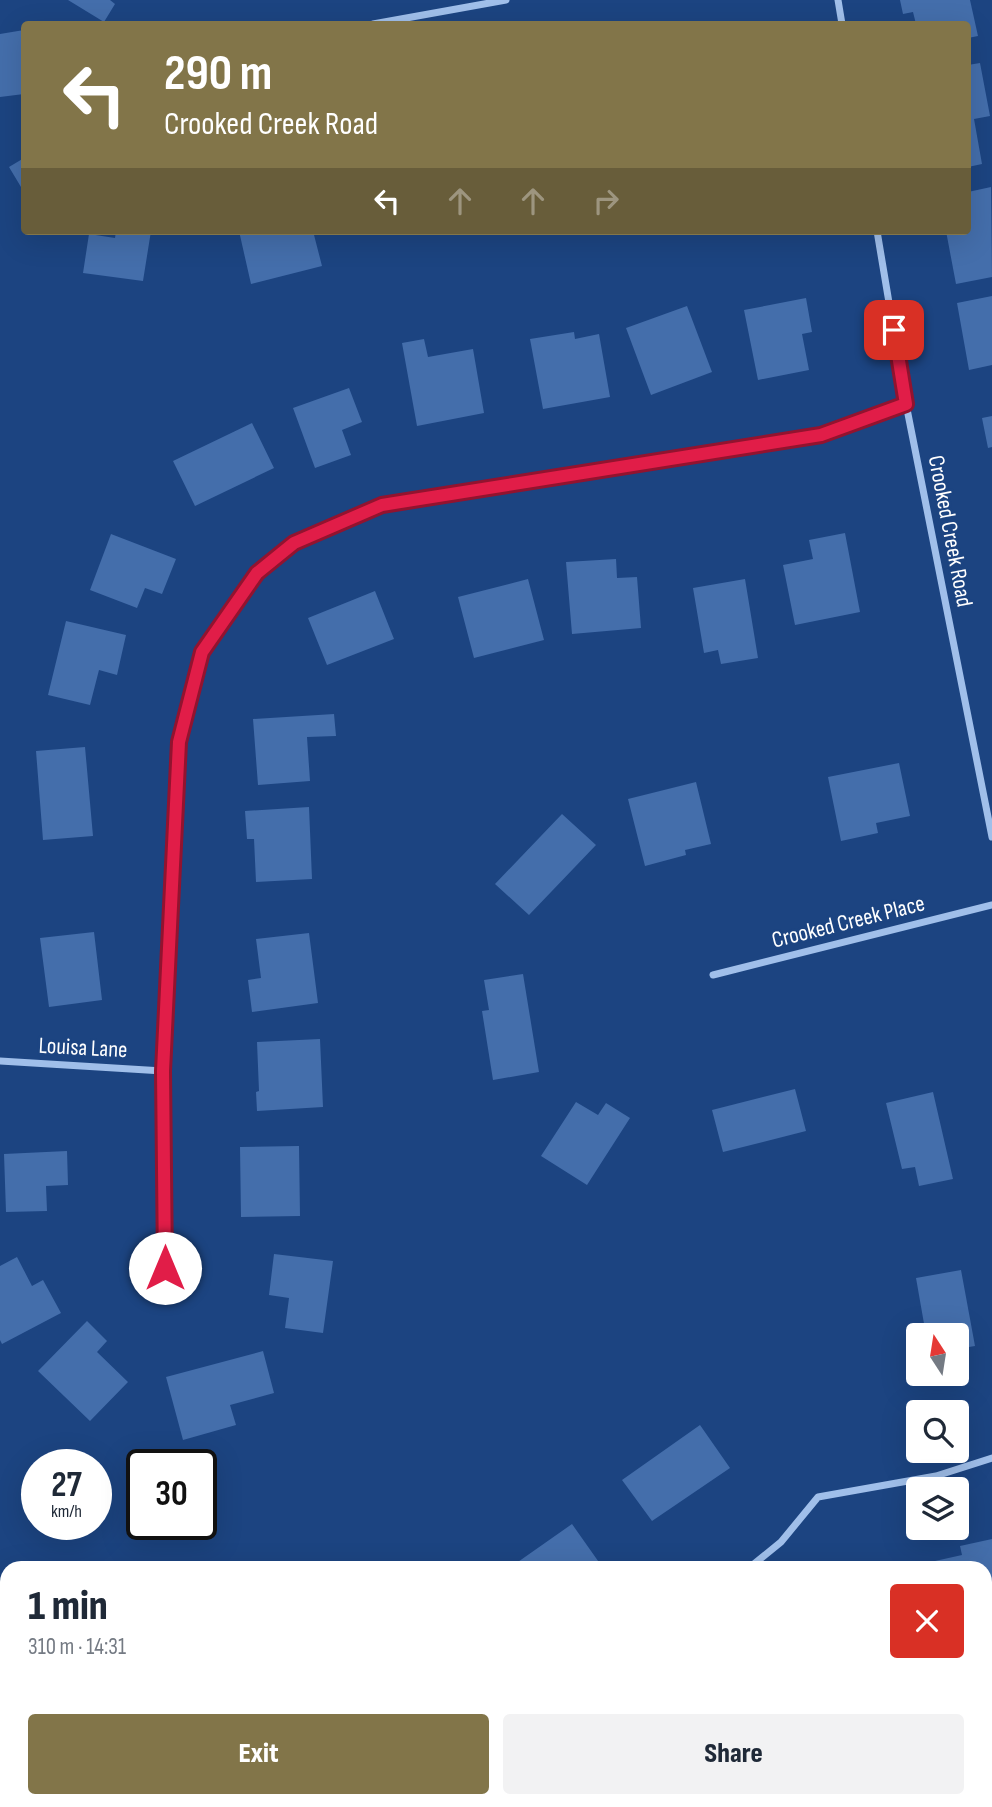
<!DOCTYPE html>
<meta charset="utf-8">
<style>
body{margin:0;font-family:"Sofia Sans Condensed",sans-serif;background:#f2f2f3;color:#1f2937;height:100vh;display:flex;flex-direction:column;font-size:26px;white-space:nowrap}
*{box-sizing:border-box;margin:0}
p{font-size:23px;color:#747a83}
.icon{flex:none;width:38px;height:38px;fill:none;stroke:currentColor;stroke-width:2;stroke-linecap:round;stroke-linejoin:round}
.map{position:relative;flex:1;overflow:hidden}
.panel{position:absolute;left:0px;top:1561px;width:992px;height:247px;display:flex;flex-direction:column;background:#fff;border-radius:21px 21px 0 0;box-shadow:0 7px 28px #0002}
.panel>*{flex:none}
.hud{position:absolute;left:21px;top:21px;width:950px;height:214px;border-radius:7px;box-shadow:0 7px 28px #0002;background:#827549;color:#fff;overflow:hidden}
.needle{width:46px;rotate:348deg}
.buttons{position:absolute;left:906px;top:1323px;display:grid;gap:14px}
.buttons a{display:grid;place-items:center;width:63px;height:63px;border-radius:7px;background:#fff;box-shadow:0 7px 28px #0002;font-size:35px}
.speed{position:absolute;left:21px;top:1449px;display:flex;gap:14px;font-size:35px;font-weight:700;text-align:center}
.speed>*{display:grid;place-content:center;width:91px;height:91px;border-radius:50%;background:#fff;box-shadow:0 7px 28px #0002;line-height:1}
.speed small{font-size:18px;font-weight:400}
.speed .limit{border:4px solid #111;border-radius:10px;background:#fff;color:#111}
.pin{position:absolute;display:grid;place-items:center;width:60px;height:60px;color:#fff;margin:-30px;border-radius:14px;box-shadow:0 4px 10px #0006}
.me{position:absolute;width:77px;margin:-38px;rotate:0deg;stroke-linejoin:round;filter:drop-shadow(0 0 5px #0008)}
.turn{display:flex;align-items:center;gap:24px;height:147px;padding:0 28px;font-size:32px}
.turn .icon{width:91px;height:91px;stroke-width:2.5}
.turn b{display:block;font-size:49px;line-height:60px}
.lanes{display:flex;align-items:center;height:66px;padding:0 28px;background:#0003;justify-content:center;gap:35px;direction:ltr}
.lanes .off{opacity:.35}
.round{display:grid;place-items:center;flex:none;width:74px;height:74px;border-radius:7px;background:#f2f2f3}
.head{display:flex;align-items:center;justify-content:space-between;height:119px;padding:0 28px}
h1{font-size:42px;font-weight:800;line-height:52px}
.cta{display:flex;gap:14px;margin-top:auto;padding:14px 28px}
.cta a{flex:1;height:80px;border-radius:7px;background:#827549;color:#fff;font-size:28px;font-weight:800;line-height:80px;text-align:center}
.cta a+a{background:#f2f2f3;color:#1f2937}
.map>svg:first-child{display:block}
.building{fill:#446eab}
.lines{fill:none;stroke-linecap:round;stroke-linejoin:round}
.minor{stroke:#a0bfea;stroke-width:7}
.route-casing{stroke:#92132f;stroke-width:18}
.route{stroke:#e11d48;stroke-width:12}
.labels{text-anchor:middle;stroke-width:5;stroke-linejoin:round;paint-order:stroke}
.street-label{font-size:23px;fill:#fff;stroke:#1c4481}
</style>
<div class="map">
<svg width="992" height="1807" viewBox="0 0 992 1807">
<rect width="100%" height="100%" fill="#1c4481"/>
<path class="building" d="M68 0H110L115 4 104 22Z
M900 0H970L978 36 968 38V24H916L913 12 903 14Z
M24 30V94L0 97V34Z
M980 63 990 116 974 119 982 164 968 167V65Z
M24 158V192L9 167Z
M991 187 992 277 956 284 946 231H968V192Z
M116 231H151L143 281 83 273 89 234 115 238Z
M239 231H313L322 266 251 284Z
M992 296V365L969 370 957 303Z
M806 298 812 332 802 334 809 370 758 380 744 310Z
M687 306 712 372 651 395 626 328Z
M574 332 575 339 599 334 610 397 543 409 530 339Z
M424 339 428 357 473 349 484 413 417 426 402 343Z
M349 388 362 422 342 430 351 455 315 468 293 408Z
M992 416V447L988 448 982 418Z
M252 423 274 468 195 506 173 461Z
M845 533 860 612 795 625 783 565 813 559 809 540Z
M111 534 176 559 162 594 145 588 137 608 90 590Z
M616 559 617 578 637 577 641 628 572 634 566 562Z
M528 579 544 640 474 658 458 597Z
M745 579 758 658 721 664 718 650 704 653 693 588Z
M375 591 394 639 327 665 308 618Z
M66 621 126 635 117 675 99 670 90 705 48 695Z
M334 714 336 736 307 737 310 781 258 785 253 719Z
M85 747 93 836 43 840 36 751Z
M899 763 910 816 876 823 878 833 841 841 828 777Z
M696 782 711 844 685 850 686 855 645 866 628 799Z
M309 807 312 879 256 882 254 839H247L245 811Z
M562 814 596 845 529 915 495 884Z
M94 932 102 1000 49 1007 40 938Z
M309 933 318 1003 252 1012 248 980 261 978 256 939Z
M523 974 539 1072 493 1080 482 1011 489 1010 484 980Z
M320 1039 323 1107 257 1111 256 1092 259 1091 257 1042Z
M795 1089 806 1131 723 1152 712 1110Z
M933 1092 953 1179 919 1186 915 1167 902 1169 886 1103Z
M576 1102 598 1115 606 1103 630 1118 587 1185 541 1156Z
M299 1146 300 1216 241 1217 240 1147Z
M67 1151 68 1185 46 1186 47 1211 6 1212 4 1154Z
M274 1254 333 1261 323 1333 285 1328 289 1298 269 1295Z
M17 1257 32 1286 43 1280 61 1313 2 1344 0 1340V1266Z
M961 1270 975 1346 957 1349V1335H926L916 1278Z
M87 1321 107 1341 97 1352 128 1382 90 1421 38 1371Z
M263 1351 274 1393 230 1405 236 1425 183 1440 166 1377Z
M700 1425 730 1468 652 1521 622 1480Z
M572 1524 603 1568H517L515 1564Z
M992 1539V1644L985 1646V1568H928L926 1563 962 1555 960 1546Z
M1 1675 7 1678V1733L0 1729Z
M108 1801H184L193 1807H105Z"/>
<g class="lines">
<path class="minor" d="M838 0 842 24
M373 24 506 0
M877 231 906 404 992 837
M713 975 992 905
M0 1061 163 1071
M165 1268 163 1071 179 742 202 652 256 573 294 543 382 505 821 435 906 404
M749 1568 781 1542 818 1497 936 1476 992 1458"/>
</g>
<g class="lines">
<g class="route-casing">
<path id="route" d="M165 1268 163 1071 179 742 202 652 257 573 294 543 382 505 821 435 906 404 894 330"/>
</g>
<use href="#route" class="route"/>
</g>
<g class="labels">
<g class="street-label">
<text transform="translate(951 531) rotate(79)" y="8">Crooked Creek Road</text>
<text transform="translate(848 921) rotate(-14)" y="8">Crooked Creek Place</text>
<text transform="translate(83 1047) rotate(3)" y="8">Louisa Lane</text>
</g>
</g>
</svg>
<div class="buttons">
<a><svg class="needle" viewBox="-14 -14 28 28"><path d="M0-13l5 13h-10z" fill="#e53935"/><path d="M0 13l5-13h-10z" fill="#747a83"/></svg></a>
<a><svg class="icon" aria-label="search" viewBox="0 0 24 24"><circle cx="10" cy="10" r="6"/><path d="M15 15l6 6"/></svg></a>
<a><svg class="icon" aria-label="layers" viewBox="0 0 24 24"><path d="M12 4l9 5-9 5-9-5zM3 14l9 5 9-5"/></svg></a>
</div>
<div class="speed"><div>27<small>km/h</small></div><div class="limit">30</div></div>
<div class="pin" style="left:894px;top:330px;background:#d93025"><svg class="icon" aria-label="arrive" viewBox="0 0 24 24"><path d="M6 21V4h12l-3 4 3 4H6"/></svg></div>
<svg class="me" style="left:165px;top:1268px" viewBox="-20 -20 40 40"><circle r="19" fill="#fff"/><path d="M0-13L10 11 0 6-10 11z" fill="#e11d48"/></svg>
<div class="hud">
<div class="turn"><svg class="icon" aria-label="left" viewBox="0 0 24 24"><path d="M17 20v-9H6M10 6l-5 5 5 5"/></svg><div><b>290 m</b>Crooked Creek Road</div></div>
<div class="lanes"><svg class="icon" aria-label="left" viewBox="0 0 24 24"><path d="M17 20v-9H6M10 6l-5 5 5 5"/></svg><svg class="icon off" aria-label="ahead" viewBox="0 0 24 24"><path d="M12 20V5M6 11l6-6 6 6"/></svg><svg class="icon off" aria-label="ahead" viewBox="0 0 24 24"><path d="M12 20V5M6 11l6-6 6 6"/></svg><svg class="icon off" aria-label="right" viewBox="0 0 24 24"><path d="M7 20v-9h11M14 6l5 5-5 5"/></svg></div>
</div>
<section class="panel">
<div class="head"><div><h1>1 min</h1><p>310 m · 14:31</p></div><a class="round" style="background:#d93025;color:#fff"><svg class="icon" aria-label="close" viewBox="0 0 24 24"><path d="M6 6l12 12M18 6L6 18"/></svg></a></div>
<div class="cta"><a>Exit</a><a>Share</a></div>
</section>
</div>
